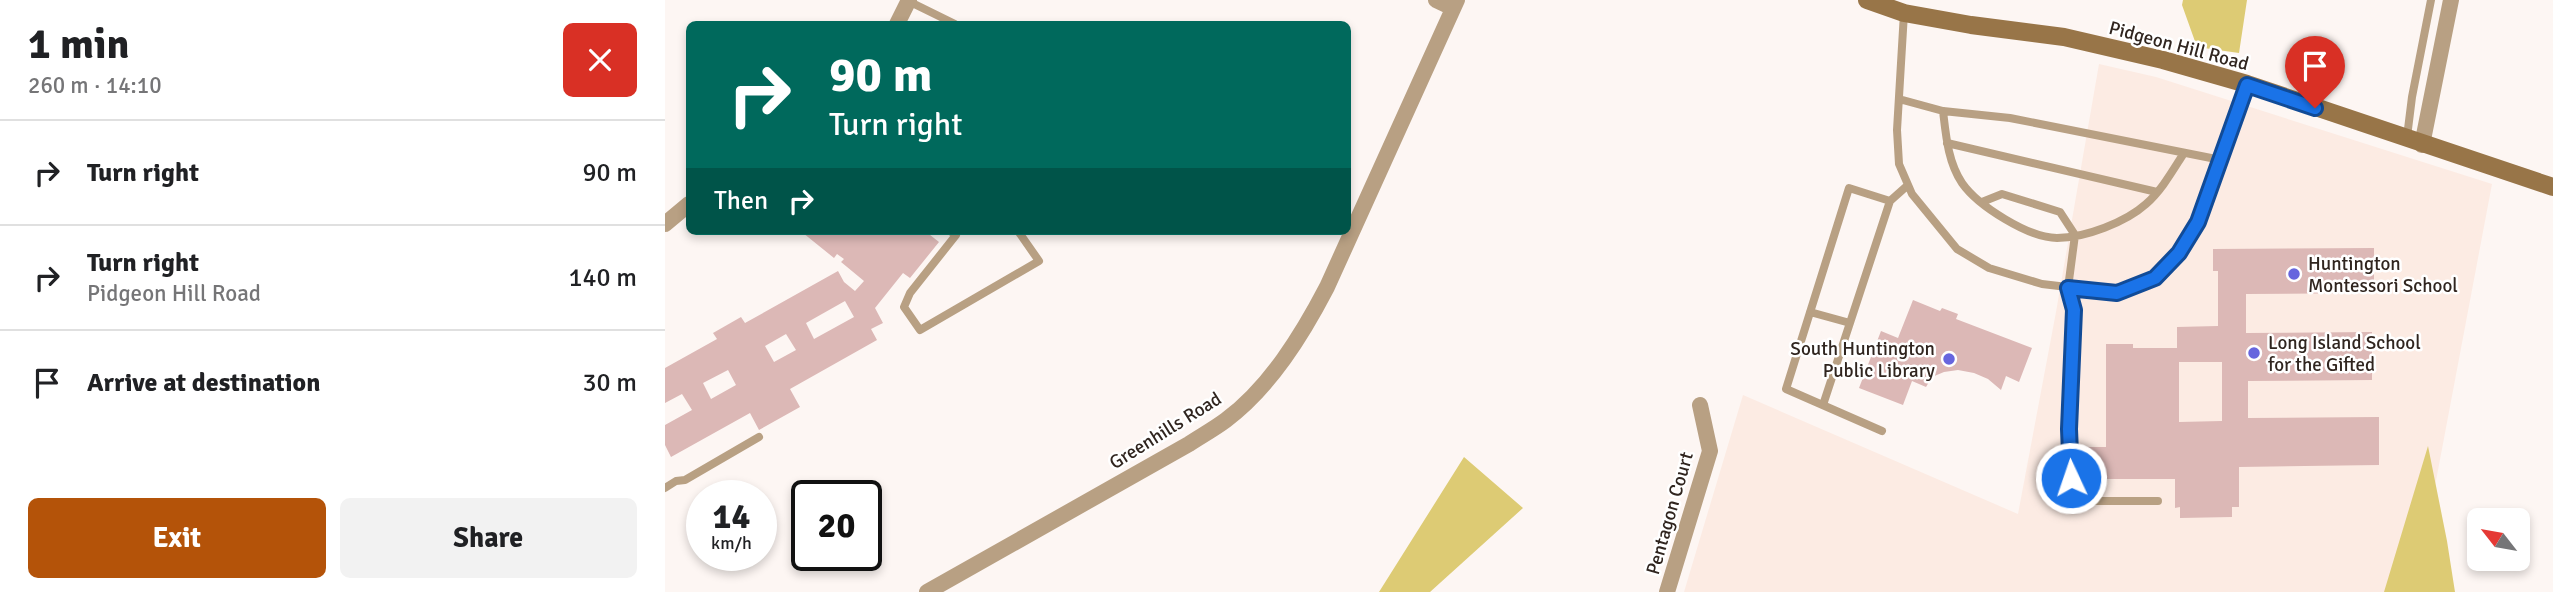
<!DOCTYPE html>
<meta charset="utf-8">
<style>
body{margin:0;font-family:Signika,sans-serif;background:#f2f2f2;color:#202124;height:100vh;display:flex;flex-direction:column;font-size:26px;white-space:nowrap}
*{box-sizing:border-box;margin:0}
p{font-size:23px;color:#757577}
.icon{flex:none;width:38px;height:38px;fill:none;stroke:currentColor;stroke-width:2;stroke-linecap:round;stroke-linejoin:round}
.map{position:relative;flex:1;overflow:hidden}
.side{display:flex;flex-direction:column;background:#fff;width:665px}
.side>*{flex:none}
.hud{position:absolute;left:21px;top:21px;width:665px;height:214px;border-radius:10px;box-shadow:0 4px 10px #0003;background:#00695c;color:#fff;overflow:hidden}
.needle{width:46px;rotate:301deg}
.fabs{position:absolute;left:1802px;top:508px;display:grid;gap:14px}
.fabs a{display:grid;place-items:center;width:63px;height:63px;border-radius:10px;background:#fff;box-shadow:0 4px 10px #0003;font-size:35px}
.speed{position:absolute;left:21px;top:480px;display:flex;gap:14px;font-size:35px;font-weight:700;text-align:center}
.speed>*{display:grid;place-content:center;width:91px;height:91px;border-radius:50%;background:#fff;box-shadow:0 4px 10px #0003;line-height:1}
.speed small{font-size:18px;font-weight:400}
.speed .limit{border:4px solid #111;border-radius:10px;background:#fff;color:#111}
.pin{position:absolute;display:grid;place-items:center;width:60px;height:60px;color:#fff;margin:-72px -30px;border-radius:50% 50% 50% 0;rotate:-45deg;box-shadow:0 0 7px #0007}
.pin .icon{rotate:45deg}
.me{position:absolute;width:77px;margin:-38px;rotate:357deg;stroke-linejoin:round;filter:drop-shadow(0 0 5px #0008)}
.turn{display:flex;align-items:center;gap:24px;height:147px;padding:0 28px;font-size:32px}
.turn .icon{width:91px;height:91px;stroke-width:2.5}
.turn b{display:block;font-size:49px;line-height:60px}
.then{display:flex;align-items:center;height:66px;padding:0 28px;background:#0003;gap:14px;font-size:26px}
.round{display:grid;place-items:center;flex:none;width:74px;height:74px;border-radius:10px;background:#f2f2f2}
.headline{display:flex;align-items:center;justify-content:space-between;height:119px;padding:0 28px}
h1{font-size:42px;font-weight:800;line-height:52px}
.button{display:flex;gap:14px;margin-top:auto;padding:14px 28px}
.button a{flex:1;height:80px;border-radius:10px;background:#b45309;color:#fff;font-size:28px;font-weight:800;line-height:80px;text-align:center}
.button a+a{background:#f2f2f2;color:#202124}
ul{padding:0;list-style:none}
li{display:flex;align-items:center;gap:21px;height:105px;padding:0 28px;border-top:2px solid #e0e0e0}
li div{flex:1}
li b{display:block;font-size:26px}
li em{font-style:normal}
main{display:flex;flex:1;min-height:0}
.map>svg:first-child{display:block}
.built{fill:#fcebe3}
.forest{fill:#ddcb74}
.building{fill:#dcb8b6;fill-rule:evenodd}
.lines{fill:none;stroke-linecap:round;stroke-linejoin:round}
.lane{stroke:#b8a083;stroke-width:8}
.street{stroke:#b8a083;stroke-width:16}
.secondary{stroke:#987548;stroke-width:18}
.route-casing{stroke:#114b97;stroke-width:18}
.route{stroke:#1a73e8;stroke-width:12}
.poi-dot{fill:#6765de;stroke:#fff;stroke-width:2.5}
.labels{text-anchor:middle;stroke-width:5;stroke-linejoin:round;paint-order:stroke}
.street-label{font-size:19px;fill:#30251f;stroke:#fff}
.poi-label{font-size:19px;fill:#30251f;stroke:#fff;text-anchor:start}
</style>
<main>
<section class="side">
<div class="headline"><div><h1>1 min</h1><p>260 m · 14:10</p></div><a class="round" style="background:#d93025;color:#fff"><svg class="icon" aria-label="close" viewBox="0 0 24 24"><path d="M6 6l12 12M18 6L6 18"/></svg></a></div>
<ul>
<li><svg class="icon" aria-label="right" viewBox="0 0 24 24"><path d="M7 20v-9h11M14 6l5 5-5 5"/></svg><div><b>Turn right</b></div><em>90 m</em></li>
<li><svg class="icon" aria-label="right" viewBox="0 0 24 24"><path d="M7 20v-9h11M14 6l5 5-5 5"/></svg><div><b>Turn right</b><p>Pidgeon Hill Road</p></div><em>140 m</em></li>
<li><svg class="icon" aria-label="arrive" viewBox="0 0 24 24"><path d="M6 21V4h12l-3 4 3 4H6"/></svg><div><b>Arrive at destination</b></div><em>30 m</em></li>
</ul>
<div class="button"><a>Exit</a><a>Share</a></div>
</section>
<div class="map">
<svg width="1888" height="592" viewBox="0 0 1888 592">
<rect width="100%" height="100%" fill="#fdf6f3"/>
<path class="built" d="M1434 64 1491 77 1827 184 1750 592H1019L1078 395 1353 514 1391 312Z"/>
<path class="forest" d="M1518 0H1582L1574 53 1532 47 1517 5Z
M1763 446 1782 541 1790 592H1719Z
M799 457 858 508 765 592H714Z"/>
<path class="building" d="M140 231H260L274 242 245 278 238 273 210 308 218 323 206 329 212 340 125 389 135 407 94 430 85 413 6 457 0 445V425L27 410 17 394 0 403V368L52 339 48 333 76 317 80 323 173 271 179 282 190 291 199 281 176 262 179 259 172 254 169 258 138 233ZM180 301 189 317 149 339 141 323ZM121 334 131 350 109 362 100 346ZM63 370 71 385 46 399 38 383Z
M1709 248V293L1581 294V333L1707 332V380L1583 381V418L1714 417V465L1574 467V507H1567V517L1515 518V507L1510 508V479H1418V447H1441V344H1468V348H1512V327L1553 326V271H1548V249ZM1514 362H1557V421L1514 422Z
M1248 300 1275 311 1277 308 1293 314 1291 319 1367 348 1354 382 1341 376 1336 390 1323 379 1309 373 1293 370 1279 372 1267 377 1261 387 1247 381 1238 405 1194 388 1216 331 1233 338Z"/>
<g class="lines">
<path class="lane" d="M243 1 290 24
M1239 13 1232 130 1234 164 1247 194 1292 249 1324 268 1377 284 1453 293 1491 278 1514 253 1533 221 1582 84
M1234 99 1278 111 1345 118 1556 160
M1278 111C1281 136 1283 162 1297 183 1313 206 1364 238 1392 238 1420 238 1461 222 1481 204 1497 190 1508 170 1519 153
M1742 137 1747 97 1766 0
M1282 143 1492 192
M1317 202 1337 194 1395 212 1410 235 1403 288 1409 310 1404 429 1408 501H1493
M285 231 291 235 245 293 239 307 255 330 374 261 353 231
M1145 312 1185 323
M1158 405 1225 201
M1217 431 1121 389 1184 188 1225 201 1243 185
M0 488 11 481 20 480 94 437"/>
<path class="street" d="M771 0 788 8
M232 24 244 0
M1757 145 1786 0
M0 224 24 204
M262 592 524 444C536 436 549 429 561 420 605 387 637 335 662 287L792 0
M1002 592 1045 451 1035 405"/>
<path class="secondary" d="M1202 0 1239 13 1306 25 1399 37 1498 60 1582 84 1888 187"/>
</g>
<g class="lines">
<g class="route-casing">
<path id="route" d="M1406 478 1404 429 1409 310 1403 288 1452 293 1490 278 1514 253 1533 222 1582 85 1650 108"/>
</g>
<use href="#route" class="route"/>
</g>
<g class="poi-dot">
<circle cx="1629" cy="274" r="7"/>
<circle cx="1589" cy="353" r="7"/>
<circle cx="1284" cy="359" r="7"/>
</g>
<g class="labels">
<g class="street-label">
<text transform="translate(1514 45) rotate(15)" y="7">Pidgeon Hill Road</text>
<text transform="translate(500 430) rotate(-32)" y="7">Greenhills Road</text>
<text transform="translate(1004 513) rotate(-74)" y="7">Pentagon Court</text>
</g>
<g class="poi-label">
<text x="1643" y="270">Huntington<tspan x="1643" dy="22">Montessori School</tspan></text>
<text x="1603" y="349">Long Island School<tspan x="1603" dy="22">for the Gifted</tspan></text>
<text x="1270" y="355" text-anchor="end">South Huntington<tspan x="1270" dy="22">Public Library</tspan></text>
</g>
</g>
</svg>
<div class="fabs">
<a><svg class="needle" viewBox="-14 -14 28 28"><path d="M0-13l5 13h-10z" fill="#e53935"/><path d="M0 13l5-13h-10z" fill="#757577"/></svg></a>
</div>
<div class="speed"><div>14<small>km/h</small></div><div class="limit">20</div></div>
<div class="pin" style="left:1650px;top:108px;background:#d93025"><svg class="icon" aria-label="arrive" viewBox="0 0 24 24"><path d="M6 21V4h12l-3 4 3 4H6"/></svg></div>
<svg class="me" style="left:1406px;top:478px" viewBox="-20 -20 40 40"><circle r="17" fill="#1a73e8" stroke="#fff" stroke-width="3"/><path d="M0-11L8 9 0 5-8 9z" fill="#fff"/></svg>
<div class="hud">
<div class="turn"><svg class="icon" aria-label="right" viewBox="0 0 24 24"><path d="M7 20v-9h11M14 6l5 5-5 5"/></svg><div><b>90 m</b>Turn right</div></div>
<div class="then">Then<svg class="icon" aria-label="right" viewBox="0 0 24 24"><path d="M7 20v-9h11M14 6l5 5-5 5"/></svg></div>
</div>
</div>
</main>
